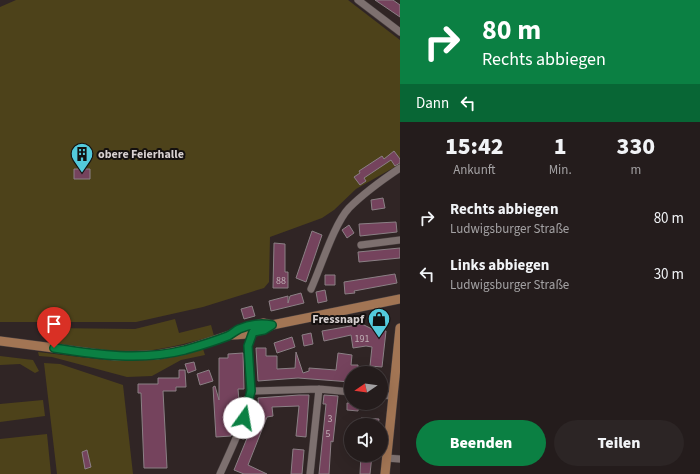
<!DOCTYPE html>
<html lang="de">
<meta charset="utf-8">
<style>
body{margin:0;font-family:"Source Sans 3",sans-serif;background:#2c2525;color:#f1f3f6;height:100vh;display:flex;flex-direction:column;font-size:15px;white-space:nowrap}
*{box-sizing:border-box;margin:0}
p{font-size:13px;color:#a3a1a3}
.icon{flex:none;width:22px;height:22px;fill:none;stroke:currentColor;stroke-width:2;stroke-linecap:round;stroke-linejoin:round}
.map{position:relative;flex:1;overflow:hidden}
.side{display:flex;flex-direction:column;background:#241c1c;width:300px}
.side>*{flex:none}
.hud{background:#0b8043;color:#fff;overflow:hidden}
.needle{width:26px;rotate:257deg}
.buttons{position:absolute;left:344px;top:366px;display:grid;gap:8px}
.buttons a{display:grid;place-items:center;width:44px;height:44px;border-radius:50%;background:#241c1c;box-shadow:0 4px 16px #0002,0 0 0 1px #413a3b;font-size:20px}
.pin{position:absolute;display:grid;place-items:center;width:34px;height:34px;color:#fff;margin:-41px -17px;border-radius:50% 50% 50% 0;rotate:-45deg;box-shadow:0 0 4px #0007}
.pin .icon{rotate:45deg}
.me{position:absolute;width:44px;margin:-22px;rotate:13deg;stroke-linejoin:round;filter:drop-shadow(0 0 3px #0008)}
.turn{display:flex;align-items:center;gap:14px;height:84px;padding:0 16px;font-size:18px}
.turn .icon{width:52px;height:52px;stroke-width:2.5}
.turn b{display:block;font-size:28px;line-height:34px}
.then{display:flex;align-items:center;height:38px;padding:0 16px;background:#0003;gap:8px;font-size:15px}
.eta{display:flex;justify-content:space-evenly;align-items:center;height:68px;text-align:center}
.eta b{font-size:24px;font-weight:800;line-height:28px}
.cta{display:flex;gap:8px;margin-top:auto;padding:8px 16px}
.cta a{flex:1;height:46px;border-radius:24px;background:#0b8043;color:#fff;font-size:16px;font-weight:800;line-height:46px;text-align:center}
.cta a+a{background:#2c2525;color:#f1f3f6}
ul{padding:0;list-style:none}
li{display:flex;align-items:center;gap:12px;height:56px;padding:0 16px}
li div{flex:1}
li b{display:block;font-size:15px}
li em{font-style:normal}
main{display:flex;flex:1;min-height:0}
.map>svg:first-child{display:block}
.green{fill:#4d421a}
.building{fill:#75435d;stroke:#8b8085}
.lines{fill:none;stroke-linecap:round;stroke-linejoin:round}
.minor-casing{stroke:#494040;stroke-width:8}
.major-casing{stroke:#494040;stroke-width:10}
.minor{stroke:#7d706f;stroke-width:7}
.major{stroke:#a27554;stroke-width:9}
.route-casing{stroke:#07532c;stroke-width:10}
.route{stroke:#0b8043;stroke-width:7}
.labels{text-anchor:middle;stroke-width:4;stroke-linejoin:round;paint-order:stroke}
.number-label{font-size:10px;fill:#beadb3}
.poi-label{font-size:12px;font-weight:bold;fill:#d7d0d0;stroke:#14100f;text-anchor:start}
</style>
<main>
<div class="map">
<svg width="400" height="474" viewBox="0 0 400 474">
<rect width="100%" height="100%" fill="#302525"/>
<path class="green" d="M16 0H348L400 40V164L356 189 334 210 322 218 270 237 269 282 264 288 203 307 136 322H0V7Z
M175 319 179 333 211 325 214 336C187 343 160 351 132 352 105 354 76 347 50 342L48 339 51 328 135 329Z
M203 349 205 355 181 360 152 376 127 377 52 357 39 356 38 352C66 355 93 359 121 361 147 362 178 355 203 349Z
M0 356 33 360 39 371 35 373 20 364 0 365Z
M44 363 60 364 123 385 133 474H57Z
M43 400 45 416 0 422V404Z
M47 434 51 474H0V439Z"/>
<path class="building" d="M375 0H393L400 5V17Z
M394 151 400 159V163L395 166 391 160 364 178 366 181 360 185 354 177 360 173 359 171 382 156 384 159Z
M74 169H90V179H74Z
M383 198 385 208 372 210 371 200Z
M396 222 397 232 360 236 359 224Z
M349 225 354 233 347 238 342 230Z
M312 231 322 235 306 282 296 278Z
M274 243 285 244V272H288V288H273Z
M400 248V258L359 262 358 252Z
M395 274 397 283 354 291 355 293 345 294 344 282Z
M325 275H335V285H325Z
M325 290 327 301 318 303 316 292Z
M301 293 304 303 271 311 269 301 288 296V303L290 296Z
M252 306 255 316 244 319 241 309Z
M362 324 374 330 386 331 382 367 370 366 372 347 366 346 353 348 351 335 324 341 322 331Z
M311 333 313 344 304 346 302 335Z
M292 337 295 347 277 353 274 343Z
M256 348H266V356H277V369L295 368 296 352 303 373 309 371V368L336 370 338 353 352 355 351 365H358V373H351V382L298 378 258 381Z
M243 353 244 389H238L240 413 231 436 216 437 213 387 215 386 219 400V358H228V354Z
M194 362 196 370 188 373 185 364Z
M179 370H185L186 387H176V391H163L167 468H144L141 393H138V384H158V378H179Z
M209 370 213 381 200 385 197 374Z
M299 395H309L306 437 296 436 299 406 272 407 273 416 267 417 248 465 267 474H244L234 470 259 409 258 398Z
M324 395 338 396 333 442 331 441 329 474H319L326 404H323Z
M347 403H359L358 411 347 410Z
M361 418 379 419 378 425H360Z
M293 449 304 450 302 474H291Z
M87 450 91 467 85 469 82 452Z
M361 455H372L370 474H360Z"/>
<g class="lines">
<g class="minor-casing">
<path id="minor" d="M358 0 400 32
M361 245 400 240
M311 289C321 267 334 224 349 208 364 193 382 180 400 168
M251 391 319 389 351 392
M381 395 392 396
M386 458 400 459
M220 474C232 447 245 422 250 393 254 373 242 351 253 332
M310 474 319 389"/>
</g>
<g class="major-casing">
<path id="major" d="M231 335C245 335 259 332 272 325L400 299
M0 341 115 356 157 355 184 350 206 343 230 335 240 329 263 323 272 325
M385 474 400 328"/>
</g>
<use href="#minor" class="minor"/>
<use href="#major" class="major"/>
</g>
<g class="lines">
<g class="route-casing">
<path id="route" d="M54 348C98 355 141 361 185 350 199 346 215 341 228 336 232 334 235 331 239 329 248 325 261 323 272 325L264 330 253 332 248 346 251 391 244 418"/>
</g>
<use href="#route" class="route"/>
</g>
<defs>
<g id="building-pin" transform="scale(1.15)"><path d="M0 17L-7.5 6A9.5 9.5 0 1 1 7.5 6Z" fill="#53cadc" stroke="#14100f"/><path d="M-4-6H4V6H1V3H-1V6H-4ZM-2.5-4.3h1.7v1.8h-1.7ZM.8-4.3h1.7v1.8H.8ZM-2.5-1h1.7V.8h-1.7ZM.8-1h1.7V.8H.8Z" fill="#111"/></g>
<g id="shop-pin" transform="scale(1.15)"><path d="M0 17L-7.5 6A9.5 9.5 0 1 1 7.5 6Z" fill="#53cadc" stroke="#14100f"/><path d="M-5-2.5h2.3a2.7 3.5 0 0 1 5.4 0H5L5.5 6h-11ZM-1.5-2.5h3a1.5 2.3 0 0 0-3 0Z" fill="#111"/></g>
</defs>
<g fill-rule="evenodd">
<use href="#building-pin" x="82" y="154"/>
<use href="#shop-pin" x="379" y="319"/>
</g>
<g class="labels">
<g class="number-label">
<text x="281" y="284">88</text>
<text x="362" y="342">191</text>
<text x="330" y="422">3</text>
<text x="328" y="437">5</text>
</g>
<g class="poi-label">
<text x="98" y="158">obere Feierhalle</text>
<text x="364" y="323" text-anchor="end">Fressnapf</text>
</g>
</g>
</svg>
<div class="buttons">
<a><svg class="needle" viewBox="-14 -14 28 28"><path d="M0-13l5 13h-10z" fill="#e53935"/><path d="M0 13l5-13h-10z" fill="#a3a1a3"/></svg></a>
<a><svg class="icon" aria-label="sound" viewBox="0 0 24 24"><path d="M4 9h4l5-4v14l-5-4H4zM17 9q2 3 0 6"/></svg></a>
</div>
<div class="pin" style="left:54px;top:348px;background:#d93025"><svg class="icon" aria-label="arrive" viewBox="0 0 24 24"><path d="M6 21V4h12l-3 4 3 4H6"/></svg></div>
<svg class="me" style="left:244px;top:418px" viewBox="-20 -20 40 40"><circle r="19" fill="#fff"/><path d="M0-13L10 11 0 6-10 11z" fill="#0b8043"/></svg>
</div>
<section class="side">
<div class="hud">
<div class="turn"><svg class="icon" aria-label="right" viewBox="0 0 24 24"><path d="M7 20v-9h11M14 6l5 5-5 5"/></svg><div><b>80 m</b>Rechts abbiegen</div></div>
<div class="then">Dann<svg class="icon" aria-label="left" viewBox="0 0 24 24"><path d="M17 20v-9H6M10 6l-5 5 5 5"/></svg></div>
</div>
<div class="eta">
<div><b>15:42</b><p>Ankunft</p></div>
<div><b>1</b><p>Min.</p></div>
<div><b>330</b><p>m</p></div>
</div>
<ul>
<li><svg class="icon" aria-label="right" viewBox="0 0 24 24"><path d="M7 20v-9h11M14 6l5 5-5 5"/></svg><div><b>Rechts abbiegen</b><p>Ludwigsburger Straße</p></div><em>80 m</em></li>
<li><svg class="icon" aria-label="left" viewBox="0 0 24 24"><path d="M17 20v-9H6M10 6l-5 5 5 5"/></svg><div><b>Links abbiegen</b><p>Ludwigsburger Straße</p></div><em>30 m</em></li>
</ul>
<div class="cta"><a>Beenden</a><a>Teilen</a></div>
</section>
</main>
